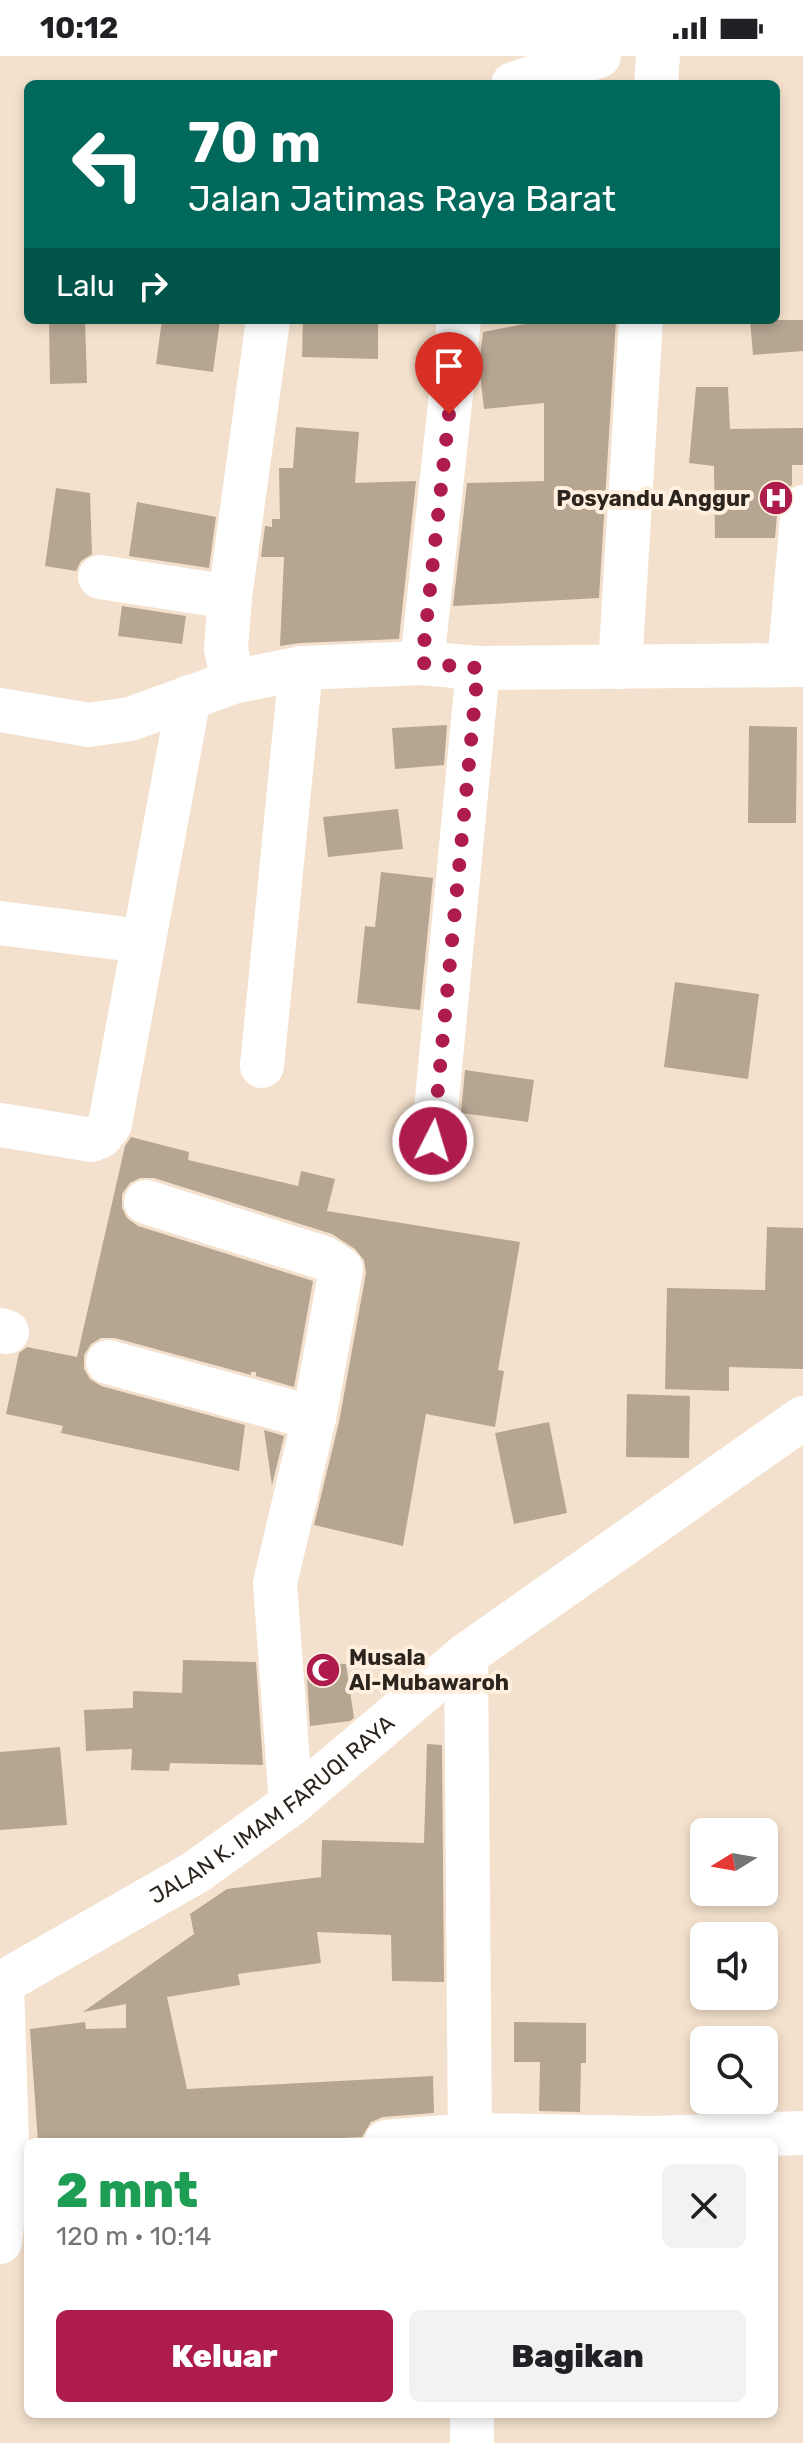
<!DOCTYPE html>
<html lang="id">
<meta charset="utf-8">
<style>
body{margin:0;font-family:Rubik,sans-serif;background:#f2f2f2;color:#202124;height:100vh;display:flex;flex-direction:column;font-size:30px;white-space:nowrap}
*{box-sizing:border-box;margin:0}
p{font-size:26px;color:#757577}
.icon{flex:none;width:44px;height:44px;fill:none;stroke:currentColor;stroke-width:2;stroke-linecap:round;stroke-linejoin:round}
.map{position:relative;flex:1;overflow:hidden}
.side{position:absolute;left:24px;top:2082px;width:754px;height:280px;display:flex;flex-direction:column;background:#fff;border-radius:12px;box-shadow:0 4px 12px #0003}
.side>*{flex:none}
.guide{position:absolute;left:24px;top:24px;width:756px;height:244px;border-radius:12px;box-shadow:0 4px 12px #0003;background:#00695c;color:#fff;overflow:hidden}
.needle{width:52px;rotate:259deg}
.controls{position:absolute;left:690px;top:1762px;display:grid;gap:16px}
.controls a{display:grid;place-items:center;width:88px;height:88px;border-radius:12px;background:#fff;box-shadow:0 4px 12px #0003;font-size:40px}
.pin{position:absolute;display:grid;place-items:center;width:68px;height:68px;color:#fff;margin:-82px -34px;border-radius:50% 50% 50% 0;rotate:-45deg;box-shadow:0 0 8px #0007}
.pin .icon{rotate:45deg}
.me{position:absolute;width:88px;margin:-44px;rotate:5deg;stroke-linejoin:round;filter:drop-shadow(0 0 6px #0008)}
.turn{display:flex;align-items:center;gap:28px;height:168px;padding:0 32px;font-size:36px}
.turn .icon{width:104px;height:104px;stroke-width:2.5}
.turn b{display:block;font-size:56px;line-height:68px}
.then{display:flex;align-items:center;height:76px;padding:0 32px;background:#0003;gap:16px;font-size:30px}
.round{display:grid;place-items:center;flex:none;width:84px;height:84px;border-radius:12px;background:#f2f2f2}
.headline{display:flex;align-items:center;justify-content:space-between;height:136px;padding:0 32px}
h1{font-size:48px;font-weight:800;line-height:60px;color:#1e9e55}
.action{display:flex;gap:16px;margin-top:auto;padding:16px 32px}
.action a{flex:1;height:92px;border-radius:12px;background:#ae1c4c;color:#fff;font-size:32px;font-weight:800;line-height:92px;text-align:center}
.action a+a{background:#f2f2f2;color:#202124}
.status{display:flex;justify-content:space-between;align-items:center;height:56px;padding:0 40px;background:#fff;direction:ltr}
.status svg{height:22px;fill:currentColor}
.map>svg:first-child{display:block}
.building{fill:#b6a591}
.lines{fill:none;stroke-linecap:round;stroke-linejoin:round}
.minor{stroke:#fff;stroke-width:44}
.route{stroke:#ae1c4c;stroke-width:14;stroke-dasharray:0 25.2}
.labels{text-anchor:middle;stroke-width:8;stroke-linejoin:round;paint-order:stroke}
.poi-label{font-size:22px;font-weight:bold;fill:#2c251d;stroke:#feefdf;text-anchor:end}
.street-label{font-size:22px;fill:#2c251d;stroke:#feefdf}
</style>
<div class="status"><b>10:12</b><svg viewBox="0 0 49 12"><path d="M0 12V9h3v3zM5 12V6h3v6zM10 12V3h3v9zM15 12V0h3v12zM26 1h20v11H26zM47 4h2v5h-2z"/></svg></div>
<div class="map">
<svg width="803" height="2387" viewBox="0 0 803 2387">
<rect width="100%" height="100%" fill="#f4e1cd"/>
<path class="building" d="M49 264H85L87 327 50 328Z
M162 264H220L213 316 156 308Z
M303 264H378V303L302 301Z
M545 264H616L599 542 453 550 467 427 544 425V347L484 353 479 309 483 276Z
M750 264H803V295L753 299Z
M696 331H728L730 373 803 372V409H792V429L783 436 778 448 775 482H715L714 410 689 407Z
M296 371 359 376 355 427 416 425 399 583 300 587 280 590 284 501H261L265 470 272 471V463H280L279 412H293Z
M56 432 90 437 92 498 81 505 76 515 45 510Z
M137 446 216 461 209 512 129 500Z
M122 550 186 560 182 588 118 580Z
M447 669 444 709 395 713 392 672Z
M749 670 797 671 796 767H748Z
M398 753 403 793 328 801 323 761Z
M381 816 433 822 420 954 357 947 365 870 375 871Z
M675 926 759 938 748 1023 664 1011Z
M465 1014 534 1024 528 1066 461 1057Z
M131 1081 189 1096 188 1104 298 1130 301 1115 335 1123 327 1155 520 1186 498 1314 504 1315 495 1371 426 1358 403 1490 314 1469 339 1366 366 1217 364 1204 355 1193 332 1178 154 1122H140L130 1127 122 1138V1152L127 1162 138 1170 313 1225 294 1331 256 1320V1316H251V1319L115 1282H101L91 1288 84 1299V1313L90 1323 101 1330 245 1369 239 1415 61 1377 63 1370 6 1358 19 1297 27 1291 77 1301 125 1090Z
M767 1171 803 1172V1313L729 1311V1335L665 1333 667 1232 765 1234Z
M627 1338 690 1340 689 1402 626 1401Z
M549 1366 567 1457 514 1468 495 1377Z
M264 1374 284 1380 272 1429Z
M183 1604 256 1606 263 1709 170 1707 169 1715 131 1714 132 1693 86 1695 84 1654 133 1652V1635L182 1637Z
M306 1607 346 1608 354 1662 350 1665 310 1670Z
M427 1688 442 1689 444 1926 392 1925 391 1879 317 1876 321 1907 238 1918 240 1929 167 1941 187 2033 433 2020 434 2057 383 2061 371 2066 362 2081 269 2086H38L30 1973 85 1966 86 1973 126 1972V1948L83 1956 194 1878 190 1858 227 1833 321 1821 322 1784 424 1787Z
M60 1691 67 1769 0 1774V1696Z
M514 1966 586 1967V2007H581L580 2056 539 2055 540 2006H514Z"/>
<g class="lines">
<g class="minor">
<path d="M513 28 599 0"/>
<path d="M656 28 658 0"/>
<path d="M100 521 230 541"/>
<path d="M422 607 459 264"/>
<path d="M789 609 803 451"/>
<path d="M620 611 641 264"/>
<path d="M233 626 226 593 230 541 268 264"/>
<path d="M0 654 89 669 130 663 233 626 301 612 422 607 478 612 803 609"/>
<path d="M0 867 142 885"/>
<path d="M262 1010 301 612"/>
<path d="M0 1069 92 1084 101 1080 110 1068 189 641"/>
<path d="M433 1085 478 612"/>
<path d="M146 1146 324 1202 341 1213 314 1362 275 1527 291 1748"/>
<path d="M0 1274 7 1276"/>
<path d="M108 1306 314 1362"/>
<path d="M466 1599 470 2086"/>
<path id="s1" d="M0 1928 196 1816 291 1748 466 1599 803 1362"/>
<path d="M386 2086 470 2079 652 2082 803 2077"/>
<path d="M0 2186 8 2120 2 1927"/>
<path d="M472 2358V2387"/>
</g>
</g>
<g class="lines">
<path class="route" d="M433 1085 478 612 422 607 449 358"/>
</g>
<defs>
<g id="hospital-disc" transform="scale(1.8)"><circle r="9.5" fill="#ae1c4c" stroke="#feefdf"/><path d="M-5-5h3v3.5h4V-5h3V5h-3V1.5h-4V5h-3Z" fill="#fff"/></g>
<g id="mosque-disc" transform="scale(1.8)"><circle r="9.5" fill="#ae1c4c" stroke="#feefdf"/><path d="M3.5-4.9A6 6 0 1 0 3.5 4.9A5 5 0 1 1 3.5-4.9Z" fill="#fff"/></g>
</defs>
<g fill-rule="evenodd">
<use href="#hospital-disc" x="776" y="442"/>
<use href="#mosque-disc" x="323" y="1614"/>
</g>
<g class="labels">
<g class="poi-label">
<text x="750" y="450">Posyandu Anggur</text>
<text x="349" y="1609" text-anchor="start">Musala<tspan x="349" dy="25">Al-Mubawaroh</tspan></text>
</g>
<g class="street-label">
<text dy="8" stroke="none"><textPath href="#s1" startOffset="324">JALAN K. IMAM FARUQI RAYA</textPath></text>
</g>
</g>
</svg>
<div class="controls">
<a><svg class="needle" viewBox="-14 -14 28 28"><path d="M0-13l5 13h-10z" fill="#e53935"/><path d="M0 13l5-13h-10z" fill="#757577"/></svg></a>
<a><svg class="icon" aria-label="sound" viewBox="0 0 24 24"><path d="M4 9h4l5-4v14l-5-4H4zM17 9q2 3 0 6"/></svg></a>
<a><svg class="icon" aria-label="search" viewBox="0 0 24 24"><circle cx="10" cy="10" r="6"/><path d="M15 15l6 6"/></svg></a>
</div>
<div class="pin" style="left:449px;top:358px;background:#d93025"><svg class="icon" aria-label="arrive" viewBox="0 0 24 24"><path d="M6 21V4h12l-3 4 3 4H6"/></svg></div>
<svg class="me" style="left:433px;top:1085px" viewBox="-20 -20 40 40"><circle r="17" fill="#ae1c4c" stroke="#fff" stroke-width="3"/><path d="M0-11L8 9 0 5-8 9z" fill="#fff"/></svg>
<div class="guide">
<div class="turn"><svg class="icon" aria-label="left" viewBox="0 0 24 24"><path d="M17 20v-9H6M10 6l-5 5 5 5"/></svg><div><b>70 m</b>Jalan Jatimas Raya Barat</div></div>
<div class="then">Lalu<svg class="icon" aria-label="right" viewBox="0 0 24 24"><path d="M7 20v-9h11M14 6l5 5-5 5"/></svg></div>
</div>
<section class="side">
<div class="headline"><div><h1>2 mnt</h1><p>120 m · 10:14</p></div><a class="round"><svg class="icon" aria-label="close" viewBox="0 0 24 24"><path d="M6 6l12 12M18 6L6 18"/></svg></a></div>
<div class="action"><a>Keluar</a><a>Bagikan</a></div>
</section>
</div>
